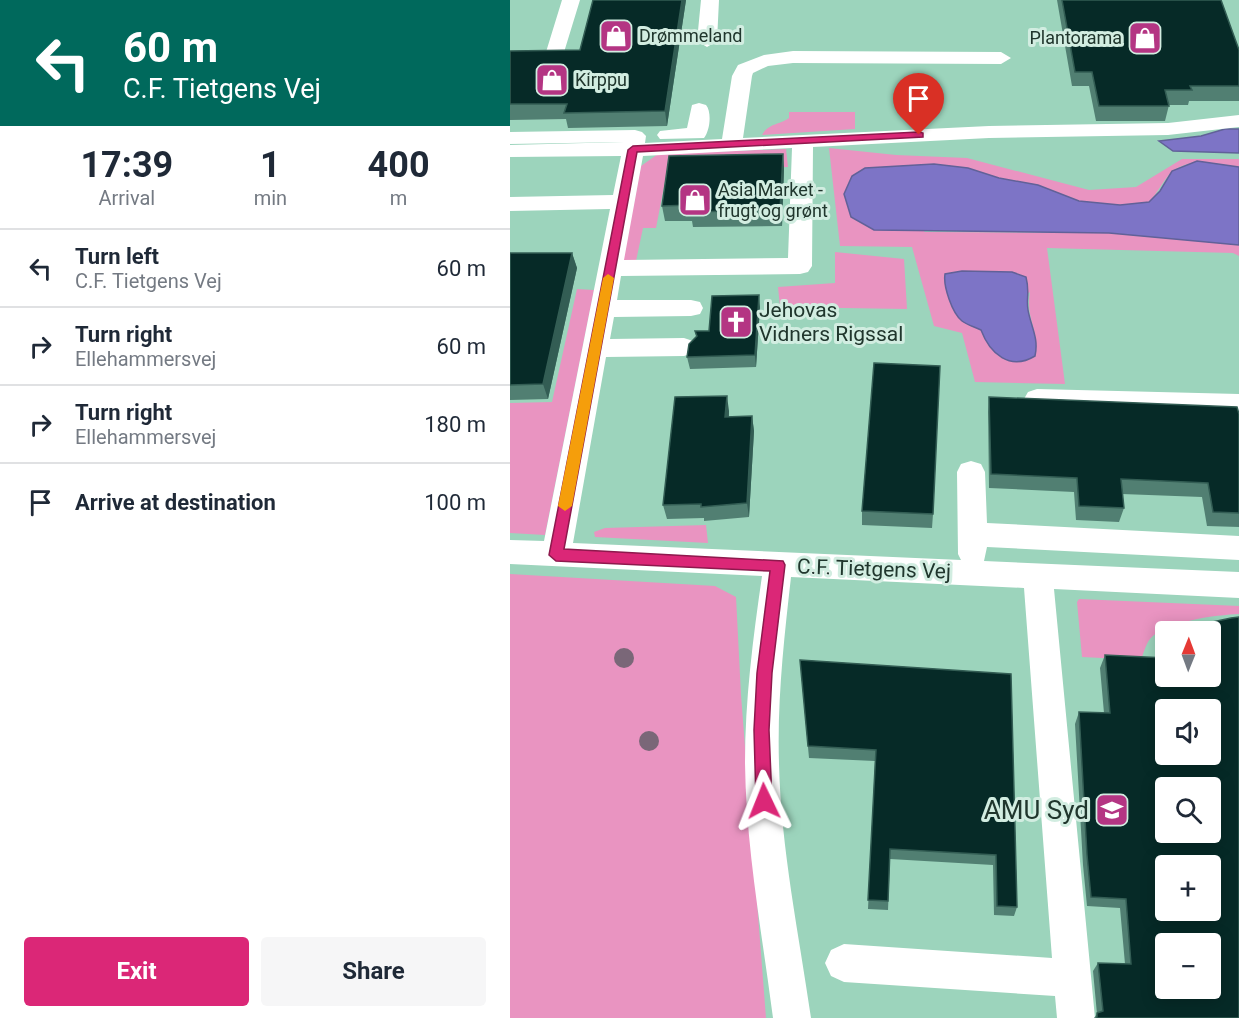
<!DOCTYPE html>
<meta charset="utf-8">
<style>
body{margin:0;font-family:Roboto,sans-serif;background:#f6f6f7;color:#1f2937;height:100vh;display:flex;flex-direction:column;font-size:22px;white-space:nowrap}
*{box-sizing:border-box;margin:0}
p{font-size:20px;color:#747a83}
.icon{flex:none;width:33px;height:33px;fill:none;stroke:currentColor;stroke-width:2;stroke-linecap:round;stroke-linejoin:round}
.map{position:relative;flex:1;overflow:hidden}
.details{display:flex;flex-direction:column;background:#fff;width:510px}
.details>*{flex:none}
.hud{background:#00695c;color:#fff;overflow:hidden}
.needle{width:39px;rotate:1deg}
.fabs{position:absolute;left:645px;top:621px;display:grid;gap:12px}
.fabs a{display:grid;place-items:center;width:66px;height:66px;border-radius:6px;background:#fff;box-shadow:0 3px 15px #0003;font-size:30px}
.pin{position:absolute;display:grid;place-items:center;width:51px;height:51px;color:#fff;margin:-62px -26px;border-radius:50% 50% 50% 0;rotate:-45deg;box-shadow:0 0 6px #0007}
.pin .icon{rotate:45deg}
.me{position:absolute;width:66px;margin:-33px;rotate:358deg;stroke-linejoin:round;filter:drop-shadow(0 0 4px #0008)}
.turn{display:flex;align-items:center;gap:21px;height:126px;padding:0 24px;font-size:27px}
.turn .icon{width:78px;height:78px;stroke-width:2.5}
.turn b{display:block;font-size:42px;line-height:51px}
.eta{display:flex;justify-content:space-evenly;align-items:center;height:102px;text-align:center}
.eta b{font-size:36px;font-weight:700;line-height:42px}
.cta{display:flex;gap:12px;margin-top:auto;padding:12px 24px}
.cta a{flex:1;height:69px;border-radius:6px;background:#db2777;color:#fff;font-size:24px;font-weight:700;line-height:69px;text-align:center}
.cta a+a{background:#f6f6f7;color:#1f2937}
ul{padding:0;list-style:none}
li{display:flex;align-items:center;gap:18px;height:78px;padding:0 24px;border-top:2px solid #e0e1e3}
li div{flex:1}
li b{display:block;font-size:22px}
li em{font-style:normal}
main{display:flex;flex:1;min-height:0}
.map>svg:first-child{display:block}
.green{fill:#e994c1;fill-rule:evenodd}
.water{fill:#7d74c6;stroke:#616198;stroke-width:1.5}
.lines{fill:none;stroke-linecap:round;stroke-linejoin:round}
.minor{fill:#fff;fill-rule:evenodd}
.tree{fill:#7a6778}
.wall{fill:#517f72}
.shaded-wall{fill:#335d54}
.building{fill:#062a27;stroke:#335d54;stroke-width:1.5;fill-rule:evenodd}
.route{fill:#db2777;stroke:#8e194d;stroke-width:1.5}
.slow{fill:#f59e0b}
.labels{text-anchor:middle;stroke-width:6;stroke-linejoin:round;paint-order:stroke}
.far-poi-label{font-size:18px;fill:#20362d;stroke:#d2ede1;text-anchor:start}
.poi-label{font-size:21px;fill:#20362d;stroke:#d2ede1;text-anchor:start}
.street-label{font-size:21px;fill:#20362d;stroke:#d2ede1}
.near-poi-label{font-size:26px;fill:#20362d;stroke:#d2ede1;text-anchor:end}
</style>
<main>
<section class="details">
<div class="hud">
<div class="turn"><svg class="icon" aria-label="left" viewBox="0 0 24 24"><path d="M17 20v-9H6M10 6l-5 5 5 5"/></svg><div><b>60 m</b>C.F. Tietgens Vej</div></div>
</div>
<div class="eta">
<div><b>17:39</b><p>Arrival</p></div>
<div><b>1</b><p>min</p></div>
<div><b>400</b><p>m</p></div>
</div>
<ul>
<li><svg class="icon" aria-label="left" viewBox="0 0 24 24"><path d="M17 20v-9H6M10 6l-5 5 5 5"/></svg><div><b>Turn left</b><p>C.F. Tietgens Vej</p></div><em>60 m</em></li>
<li><svg class="icon" aria-label="right" viewBox="0 0 24 24"><path d="M7 20v-9h11M14 6l5 5-5 5"/></svg><div><b>Turn right</b><p>Ellehammersvej</p></div><em>60 m</em></li>
<li><svg class="icon" aria-label="right" viewBox="0 0 24 24"><path d="M7 20v-9h11M14 6l5 5-5 5"/></svg><div><b>Turn right</b><p>Ellehammersvej</p></div><em>180 m</em></li>
<li><svg class="icon" aria-label="arrive" viewBox="0 0 24 24"><path d="M6 21V4h12l-3 4 3 4H6"/></svg><div><b>Arrive at destination</b></div><em>100 m</em></li>
</ul>
<div class="cta"><a>Exit</a><a>Share</a></div>
</section>
<div class="map">
<svg width="729" height="1018" viewBox="0 0 729 1018">
<rect width="100%" height="100%" fill="#9cd4bc"/>
<path class="green" d="M279 112H345V129L252 135C259 123 269 125 279 118Z
M319 148 386 155 457 158 579 190 626 187 672 159H729V167C707 164 682 157 663 171 655 177 647 194 639 202L610 205 569 201 528 185 489 178 458 168 414 232 599 233 729 245V256L723 253 537 248 555 384 465 382 452 333 424 326 402 247 330 246ZM520 292C515 319 530 330 525 356 502 370 479 353 471 330Z
M276 149 278 167 157 171 146 228H133L126 261H113L131 166 148 154Z
M325 252 394 259 397 309 270 307 268 287 325 283Z
M67 289 84 290 35 535 0 533V403L42 402Z
M196 525 198 543 85 537 84 532 95 528Z
M0 574 205 586 226 597 231 695 256 1018H0Z
M569 599 729 606V614C707 615 655 621 640 639 636 644 633 654 631 660L572 657 567 602Z"/>
<path class="water" d="M715 129H729V153L663 151 649 141 691 136Z
M687 161 729 167V245L599 233 364 230 341 217 334 194 342 176 355 168 424 164 458 168 489 178 528 185 569 201 610 205 639 202 650 191 662 171Z
M452 271 502 272 516 277C520 293 516 298 518 310 521 327 529 338 525 356 500 371 480 354 471 330 465 327 457 325 452 321 442 313 433 286 435 274Z"/>
<g class="lines">
<path class="minor" d="M52 0H70L51 62 0 64V52H36Z
M191 0H209L207 41 197 47 187 41Z
M283 51 491 52 501 58 491 64 283 63 258 66 243 73 242 76 233 138 479 126 658 123 729 115V127L658 135 479 138 303 147 302 266 298 272 290 274 111 276 107 300H181L190 302 193 308 190 314 181 316 104 317 100 339 174 338 183 341 187 347 183 353 174 356 96 357 63 543 451 560 448 554 447 472 451 464 461 461 471 464 475 472 477 523 729 536V560L477 547 474 561 729 572V598L544 589 585 1018H547L545 996 334 982 321 976 315 963 321 950 334 944 542 958 514 588 281 577C274 639 267 701 269 764 271 849 289 934 301 1018H263C252 933 236 848 235 763 235 700 243 638 252 576L0 564V540L34 541 100 209 0 211V197L103 195 111 156 0 157V145L114 142 0 144V132L125 130 132 132 136 136 135 143 212 139 222 76 228 65 254 55ZM282 148 278 258 114 260 133 156Z
M189 103 196 105C202 112 200 131 194 138L150 139 147 135 150 131 177 128 182 105Z
M527 389 729 394V414L527 409 518 406 514 399 518 392Z"/>
</g>
<g class="tree">
<circle cx="114" cy="658" r="10"/>
<circle cx="139" cy="741" r="10"/>
</g>
<path class="wall" d="M176 0 157 126 58 128 56 119 0 120V51L70 50Z
M547 0H711L729 50V101H679L678 105H659L655 121H586L579 86H562Z
M273 154 274 169 272 226 183 227 182 221H155L152 206Z
M0 253H62L67 268 38 399 0 400Z
M250 307 246 367 180 369 177 357 186 337 185 331H199Z
M479 397 729 414V527L697 526 692 497 612 494 614 508 609 522 566 520 564 492 479 488 478 412Z
M219 411V417L242 416 244 431 239 517 194 521V518L157 519 153 505Z
M352 511 423 514 422 528 352 525Z
M656 636V676L729 1018H584L587 1014 583 971 588 963 615 964 610 908 577 906 573 865 565 724 569 712 594 713 590 668 595 655 650 658 645 651 651 638Z
M290 660 501 674 507 907 504 916 484 915 483 865 380 859 378 910 358 909 365 761 299 758Z"/>
<path class="shaded-wall" d="M172 0H176L157 126 155 111Z
M273 154 274 169 272 226 270 210Z
M62 253 67 268 38 399 33 384Z
M249 295 250 307 246 367 245 355Z
M217 396 219 411 218 431 215 417Z
M242 416 244 431 239 517 237 503Z"/>
<path class="building" d="M83 0H172L155 111 54 113 57 104H0V51L70 50Z
M552 0H711L729 50V86H680L682 90H655L659 106H589L582 72H565Z
M273 154 270 210 180 212 181 205 152 206 159 156Z
M0 253H62L33 384 0 385Z
M249 295 245 355 177 357 179 344 187 336 185 331H199L202 296Z
M364 363 430 366 423 514 352 511Z
M217 396 215 417 242 416 237 503 191 507V504L153 505 165 397Z
M479 397 727 407 729 414V513L703 512 698 483 611 479 614 508 569 506 567 478 481 474Z
M729 617V1018H587V1013L593 1011 588 963 621 964 616 899 581 897 577 855 569 712 600 713 595 655 656 658V676H700V632H668L679 627 721 618ZM656 710H700V754H656ZM656 788H700V832H656ZM656 866H700V910H656ZM656 944H700V988H656Z
M656 636V645L651 638Z
M290 660 501 674 507 907 487 906 486 855 380 849 378 901 358 900 366 750 298 746Z"/>
<path class="route" d="M409 132 413 133V137L127 152 54 549 273 561 275 565 262 673 259 730 262 801 260 806 254 809 248 806 246 801 244 730 247 673 260 571 46 561 39 555 118 150 123 146Z"/>
<path class="slow" d="M98 274 104 278 62 506 55 511 48 506 93 278Z"/>
<defs>
<g id="shop-square" transform="scale(1.725)"><rect x="-9" y="-9" width="18" height="18" rx="4" fill="#b43583" stroke="#d2ede1"/><path d="M-5-2.5h2.3a2.7 3.5 0 0 1 5.4 0H5L5.5 6h-11ZM-1.5-2.5h3a1.5 2.3 0 0 0-3 0Z" fill="#fff"/></g>
<g id="church-square" transform="scale(1.725)"><rect x="-9" y="-9" width="18" height="18" rx="4" fill="#b43583" stroke="#d2ede1"/><path d="M-1.2-6h2.4v3.5h3.3v2.4h-3.3V6h-2.4V-.1h-3.3v-2.4h3.3Z" fill="#fff"/></g>
<g id="university-square" transform="scale(1.725)"><rect x="-9" y="-9" width="18" height="18" rx="4" fill="#b43583" stroke="#d2ede1"/><path d="M0-5L7-2L0 1L-7-2ZM-4 1L0 2.5L4 1V4Q0 6-4 4Z" fill="#fff"/></g>
</defs>
<g fill-rule="evenodd">
<use href="#shop-square" x="106" y="36"/>
<use href="#shop-square" x="635" y="38"/>
<use href="#shop-square" x="42" y="80"/>
<use href="#shop-square" x="185" y="200"/>
<use href="#church-square" x="226" y="322"/>
<use href="#university-square" x="602" y="810"/>
</g>
<g class="labels">
<g class="far-poi-label">
<text x="129" y="42">Drømmeland</text>
<text x="612" y="44" text-anchor="end">Plantorama</text>
<text x="65" y="86">Kirppu</text>
<text x="208" y="196">Asia Market -<tspan x="208" dy="21">frugt og grønt</tspan></text>
</g>
<g class="poi-label">
<text x="249" y="317">Jehovas<tspan x="249" dy="24">Vidners Rigssal</tspan></text>
</g>
<g class="street-label">
<text transform="translate(364 569) rotate(2)" y="7">C.F. Tietgens Vej</text>
</g>
<g class="near-poi-label">
<text x="579" y="819">AMU Syd</text>
</g>
</g>
</svg>
<div class="fabs">
<a><svg class="needle" viewBox="-14 -14 28 28"><path d="M0-13l5 13h-10z" fill="#e53935"/><path d="M0 13l5-13h-10z" fill="#747a83"/></svg></a>
<a><svg class="icon" aria-label="sound" viewBox="0 0 24 24"><path d="M4 9h4l5-4v14l-5-4H4zM17 9q2 3 0 6"/></svg></a>
<a><svg class="icon" aria-label="search" viewBox="0 0 24 24"><circle cx="10" cy="10" r="6"/><path d="M15 15l6 6"/></svg></a>
<a>+</a>
<a>−</a>
</div>
<div class="pin" style="left:409px;top:135px;background:#d93025"><svg class="icon" aria-label="arrive" viewBox="0 0 24 24"><path d="M6 21V4h12l-3 4 3 4H6"/></svg></div>
<svg class="me" style="left:254px;top:801px" viewBox="-20 -20 40 40"><path d="M0-17L14 15 0 8-14 15z" fill="#db2777" stroke="#fff" stroke-width="4"/></svg>
</div>
</main>
